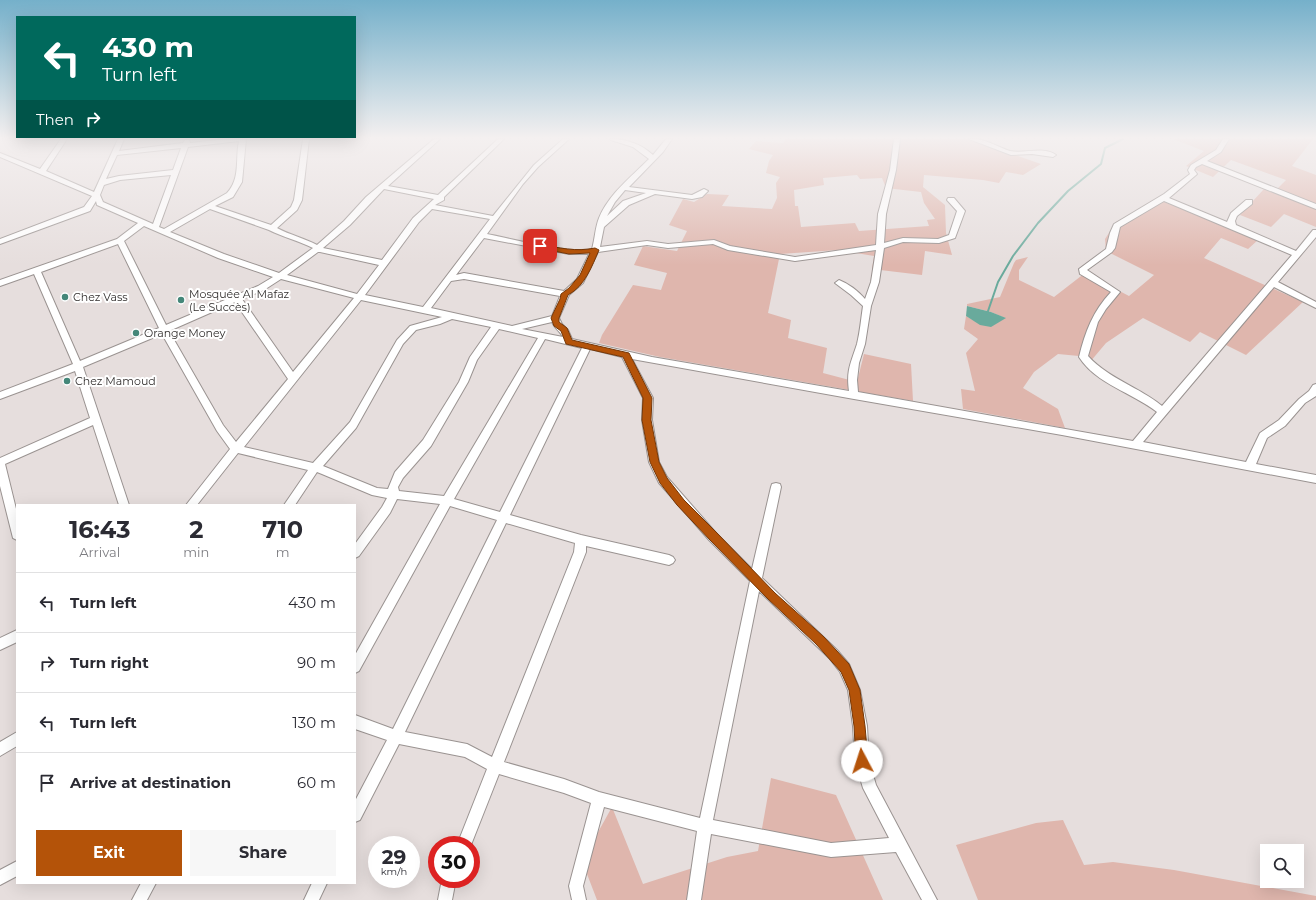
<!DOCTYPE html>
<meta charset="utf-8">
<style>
body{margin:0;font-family:Montserrat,sans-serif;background:#f7f7f7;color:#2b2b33;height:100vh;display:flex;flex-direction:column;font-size:15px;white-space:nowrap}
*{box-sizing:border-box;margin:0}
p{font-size:13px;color:#7c7c81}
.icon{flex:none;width:22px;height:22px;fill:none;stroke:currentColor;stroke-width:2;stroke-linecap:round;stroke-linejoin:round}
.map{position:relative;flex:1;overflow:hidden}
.sheet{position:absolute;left:16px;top:504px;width:340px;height:380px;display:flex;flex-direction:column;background:#fff;border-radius:0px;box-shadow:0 4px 16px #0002}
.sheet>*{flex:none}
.banner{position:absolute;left:16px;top:16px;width:340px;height:122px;border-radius:0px;box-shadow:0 4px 16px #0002;background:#00695c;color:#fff;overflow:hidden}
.buttons{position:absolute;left:1260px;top:844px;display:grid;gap:8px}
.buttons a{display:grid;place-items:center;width:44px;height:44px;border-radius:0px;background:#fff;box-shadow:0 4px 16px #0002;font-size:20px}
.speed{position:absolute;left:368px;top:836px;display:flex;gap:8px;font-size:20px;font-weight:700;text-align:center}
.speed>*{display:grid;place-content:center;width:52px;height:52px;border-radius:50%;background:#fff;box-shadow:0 4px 16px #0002;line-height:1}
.speed small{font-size:10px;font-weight:400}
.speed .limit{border:6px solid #d22;background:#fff;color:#111}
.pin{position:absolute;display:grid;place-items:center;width:34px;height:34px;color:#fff;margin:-17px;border-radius:8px;box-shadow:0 2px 6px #0006}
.me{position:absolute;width:44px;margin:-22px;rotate:355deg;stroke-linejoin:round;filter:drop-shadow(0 0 3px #0008)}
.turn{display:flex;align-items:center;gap:14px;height:84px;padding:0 20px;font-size:18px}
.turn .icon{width:52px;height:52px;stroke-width:2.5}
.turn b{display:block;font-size:28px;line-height:34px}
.then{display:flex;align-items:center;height:38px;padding:0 20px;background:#0003;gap:8px;font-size:15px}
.eta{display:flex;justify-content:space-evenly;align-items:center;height:68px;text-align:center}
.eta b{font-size:24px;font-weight:700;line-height:28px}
.cta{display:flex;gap:8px;margin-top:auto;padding:8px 20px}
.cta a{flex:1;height:46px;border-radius:0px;background:#b45309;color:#fff;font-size:16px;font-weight:700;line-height:46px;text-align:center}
.cta a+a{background:#f7f7f7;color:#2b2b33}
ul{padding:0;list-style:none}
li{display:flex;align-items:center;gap:12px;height:60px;padding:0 20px;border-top:1px solid #e1e1e2}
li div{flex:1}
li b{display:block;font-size:15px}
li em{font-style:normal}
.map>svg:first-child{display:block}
.green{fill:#dfb6ad;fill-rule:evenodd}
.water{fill:#69aa9c}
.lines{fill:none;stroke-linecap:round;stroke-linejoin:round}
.stream{stroke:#69aa9c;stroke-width:2}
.minor-casing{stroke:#9a9391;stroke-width:2}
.minor{fill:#fff;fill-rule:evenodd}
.route{fill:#b45309;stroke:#753606}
.poi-dot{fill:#448779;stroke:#fff;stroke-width:1.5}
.labels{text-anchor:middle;stroke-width:4;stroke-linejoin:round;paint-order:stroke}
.poi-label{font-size:11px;fill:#312e2d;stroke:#fff;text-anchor:start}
</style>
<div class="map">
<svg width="1316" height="900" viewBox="0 0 1316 900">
<rect width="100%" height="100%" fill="#e6dedd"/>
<path class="green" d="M786 139H975L982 142 981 143 1041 164 1023 175 1006 172 999 183 983 180 924 175 923 187 945 205 946 233 952 255 925 251 922 275 872 269 874 256 838 250 780 254 768 313 791 320 788 338 827 348 823 373 857 382 864 354 911 364 913 401 660 357 599 343 602 335 633 285 661 290 667 273 634 265 643 246 677 251 687 231 669 225 683 199 694 202 707 194 729 195 722 206 772 209 777 198 776 183 780 177 766 173 769 161 773 155 749 149 756 141 783 143ZM857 175 860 179 882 178 886 188 921 192 924 203 935 219 927 220 929 226 859 231 855 223 801 227 798 206H795L794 190 824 185 823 178Z
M1173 139H1316H1313L1292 166 1316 175V227L1284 214 1271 227 1240 215 1264 189 1273 193 1286 180 1231 160 1213 177 1186 166 1204 151Z
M1157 199 1258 240 1248 249 1221 238 1204 258 1303 302 1246 355 1200 332 1190 342 1143 318 1106 343 1090 362 1079 356 1058 354 1034 372 1023 388 1058 409 1065 428 963 409 961 389 975 391 966 353 978 339 964 329 966 316 980 324 1005 318 991 312 967 306V304L1000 297 1014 263 1016 260 1028 257 1019 270V280L1054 297 1085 273 1129 296 1154 275 1106 251 1105 239 1116 222Z
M771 778 836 795 883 900H597L582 861 612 807 643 884 727 857 758 851Z
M1063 820 1084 865 1113 862 1174 870 1316 896V900H978L956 845 1036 823Z"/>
<path class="water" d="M967 306 991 312 1006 318 991 327 980 325 966 316Z"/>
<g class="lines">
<path class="stream" d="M987 314 998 282 1013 256 1038 223 1068 191 1101 164 1105 148 1123 139"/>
<g class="minor-casing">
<path id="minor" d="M61 139H67L46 171 94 192 118 139H124L119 151 183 143 185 140H189L190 143 226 139H246L242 182 233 197 215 206 271 225 291 207 294 200 303 139H309L302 200 297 210 277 228C290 235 304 238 317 245L344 221 366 197 434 139H440L388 186 438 195 498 139H504L444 197V200L435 205 493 216 534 165 563 139H569L538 167 523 184 487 234C513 239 568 254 592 249 595 239 595 228 599 218 609 194 631 177 649 159L633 147 611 140 610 139C627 139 641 144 653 155L666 139H672L663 152 629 187 692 195 704 189 708 191 702 197 692 199 655 194 629 205 604 227 600 247 647 241 668 244 714 240 730 246 795 257 876 245 878 214 890 170 894 139H900L896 170 886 214 884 243 903 238 938 239 949 235 957 211 947 200 948 198H954L965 211 955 238 939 243 903 242 884 248 879 282 871 306 865 344 859 363 857 380 858 392 1133 441 1157 412C1133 393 1096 384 1079 357 1085 332 1093 311 1111 292L1080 274 1079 269 1106 249 1110 233 1114 224 1164 194 1190 174 1188 170 1191 165 1216 150 1223 139H1229L1221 152 1207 161 1316 204V209L1202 164 1196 167 1194 170 1197 174 1196 175 1169 198 1227 222 1231 213 1246 200H1252V204L1237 216 1235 221 1236 225 1296 251 1313 230H1316V237L1278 282 1316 302V308L1274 287 1143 442 1246 462 1260 433 1279 420 1299 399 1309 391 1313 385 1316 384V396L1305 403 1285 426 1267 438 1256 464 1316 475V483L1062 435 854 399 632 359 653 398 652 420 659 462 667 477 717 534 752 569 771 487 772 484 776 483 780 484 781 487 762 578 837 650 849 664 860 690 867 726 869 761 876 785 937 900H922L896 852 831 857 711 834 701 900H687L697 831 604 807 583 886 586 900H572L569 886 591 803 564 793 499 774 471 845H457L487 769 465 757 399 744 360 820 355 822V801L387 740 355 729V715L393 729 497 520 450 506 359 671 355 673V655L440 504 397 499 390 513 359 556 355 558V544L382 507 387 498 372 495 322 474 317 472 295 505H284L308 470 238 453 197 505H186L230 449 217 431 162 334 83 367 129 505H119L93 425 5 464 17 513V540L13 538 0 486V458L90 418 75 371 0 399V392L73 364 34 274 0 286V280L117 239 138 223 97 205 96 201 90 211 0 244V239L84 207 92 196 0 157V153L40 169ZM239 141C235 159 241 178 227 193L164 229 159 227 188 147ZM181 148 173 170 119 176 106 179 117 155ZM171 175 153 224 103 202 100 195 104 185 120 180ZM384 189 434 199 413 218 382 260 323 248 350 225ZM625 190 646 193 623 201 607 216 615 202ZM1164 201 1292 255 1162 406C1139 387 1109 379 1088 356L1098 322 1106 309 1120 292 1087 270 1112 252 1115 248 1120 227ZM210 209 269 230C283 237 299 241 313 248L279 273 224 254 170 232ZM432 209 490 219 423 307 365 295 419 222ZM144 226 218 258 273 277 258 286 166 325 124 241ZM484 238 569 254H589L577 279 564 291 464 273 456 275ZM118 244 159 328 80 361 41 272ZM713 244 728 250 795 261 876 250 871 282 865 299C858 291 849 284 839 280L835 283 851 295 863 306C861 319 860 332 857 344 851 363 846 370 849 391L652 357 572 339 568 330 562 324 559 318 569 295 583 283 598 252 647 245 668 248ZM318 252H320L379 265 357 294 287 275ZM281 279 354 298 293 372 242 299 264 290ZM464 279 560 296 552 316 512 326 431 308 451 281ZM361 300 442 317 410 326 397 340 350 422 313 463 244 447ZM235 302 288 379 236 442 223 425 169 331ZM452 319 491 327 470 357 459 382 423 440 395 472 388 489 377 488 323 466 356 428 403 344 416 330 440 324ZM552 322C555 329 560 331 563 337L522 329ZM499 329 538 338 444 496 399 491 398 487 403 478 431 446 468 382 477 360ZM545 339 582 348 500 512 454 499ZM590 349 622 357 643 398 642 420 649 462 659 483 709 540 750 581 700 818 599 792 564 779 504 762 586 552V546L669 565 673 563 675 560 673 557 669 555 581 535 510 515ZM506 523 575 543 574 552 492 757 467 744 405 732ZM759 591 829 658 840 672 848 690 853 726 855 761 863 788 889 838 831 843 713 820Z
M969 139C983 137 997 147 1010 151 1024 154 1044 146 1056 155L1053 157 1032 154 1011 155Z
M17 630V642L0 650V638Z
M17 732V746L0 756V742Z
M17 861V876L0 885V870Z
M442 879H456L452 900H438Z
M141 883H156L147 900H132Z
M312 883H327L319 900H304Z"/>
</g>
<use href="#minor" class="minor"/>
</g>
<linearGradient id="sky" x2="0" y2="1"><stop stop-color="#75b0ca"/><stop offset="0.52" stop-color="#f4f0f0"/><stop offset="1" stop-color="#f4f0f0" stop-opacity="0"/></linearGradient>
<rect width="1316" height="265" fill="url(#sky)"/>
<path class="route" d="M540 244C559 248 576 252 595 248L599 250C592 266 585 286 568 295L559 318V322L567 328 572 340 629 353 652 398 651 420 659 462 667 478 684 500 717 533 775 593 824 637 849 664 860 690 865 726 868 761 866 765 862 767 858 765 856 761 854 726 849 690 841 672 816 644 768 599 710 540 677 505 660 483 650 462 642 420 643 398 623 357 566 344 561 331 554 326 551 318 560 299 561 294 569 288 580 275 590 253 569 254 538 248V245Z"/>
<g class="poi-dot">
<circle cx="65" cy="297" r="4"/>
<circle cx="181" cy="300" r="4"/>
<circle cx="136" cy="333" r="4"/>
<circle cx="67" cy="381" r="4"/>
</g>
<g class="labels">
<g class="poi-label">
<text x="189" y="298">Mosquée Al Mafaz<tspan x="189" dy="13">(Le Succès)</tspan></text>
<text x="73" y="301">Chez Vass</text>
<text x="144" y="337">Orange Money</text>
<text x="75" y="385">Chez Mamoud</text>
</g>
</g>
</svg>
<div class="buttons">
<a><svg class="icon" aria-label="search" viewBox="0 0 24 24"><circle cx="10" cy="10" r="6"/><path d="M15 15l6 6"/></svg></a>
</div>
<div class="speed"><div>29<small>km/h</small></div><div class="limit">30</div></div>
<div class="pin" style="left:540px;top:246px;background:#d93025"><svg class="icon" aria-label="arrive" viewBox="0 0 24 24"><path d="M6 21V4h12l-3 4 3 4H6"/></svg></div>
<svg class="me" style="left:862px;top:761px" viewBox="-20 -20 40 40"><circle r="19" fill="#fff"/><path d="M0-13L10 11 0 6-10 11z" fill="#b45309"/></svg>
<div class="banner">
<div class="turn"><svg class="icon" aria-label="left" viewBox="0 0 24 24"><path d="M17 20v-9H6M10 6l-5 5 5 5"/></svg><div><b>430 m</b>Turn left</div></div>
<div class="then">Then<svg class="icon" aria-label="right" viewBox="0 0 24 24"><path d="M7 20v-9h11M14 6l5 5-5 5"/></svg></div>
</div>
<section class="sheet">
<div class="eta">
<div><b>16:43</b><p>Arrival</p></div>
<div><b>2</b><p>min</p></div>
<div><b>710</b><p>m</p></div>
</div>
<ul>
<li><svg class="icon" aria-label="left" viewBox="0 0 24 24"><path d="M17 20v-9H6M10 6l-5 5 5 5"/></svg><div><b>Turn left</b></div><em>430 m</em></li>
<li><svg class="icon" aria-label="right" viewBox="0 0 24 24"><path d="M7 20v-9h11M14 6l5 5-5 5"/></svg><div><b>Turn right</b></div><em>90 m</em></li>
<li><svg class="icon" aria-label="left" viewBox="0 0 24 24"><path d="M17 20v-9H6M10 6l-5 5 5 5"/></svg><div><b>Turn left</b></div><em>130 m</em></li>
<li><svg class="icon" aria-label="arrive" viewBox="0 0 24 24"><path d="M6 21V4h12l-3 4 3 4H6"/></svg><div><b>Arrive at destination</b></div><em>60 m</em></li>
</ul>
<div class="cta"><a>Exit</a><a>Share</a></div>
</section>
</div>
